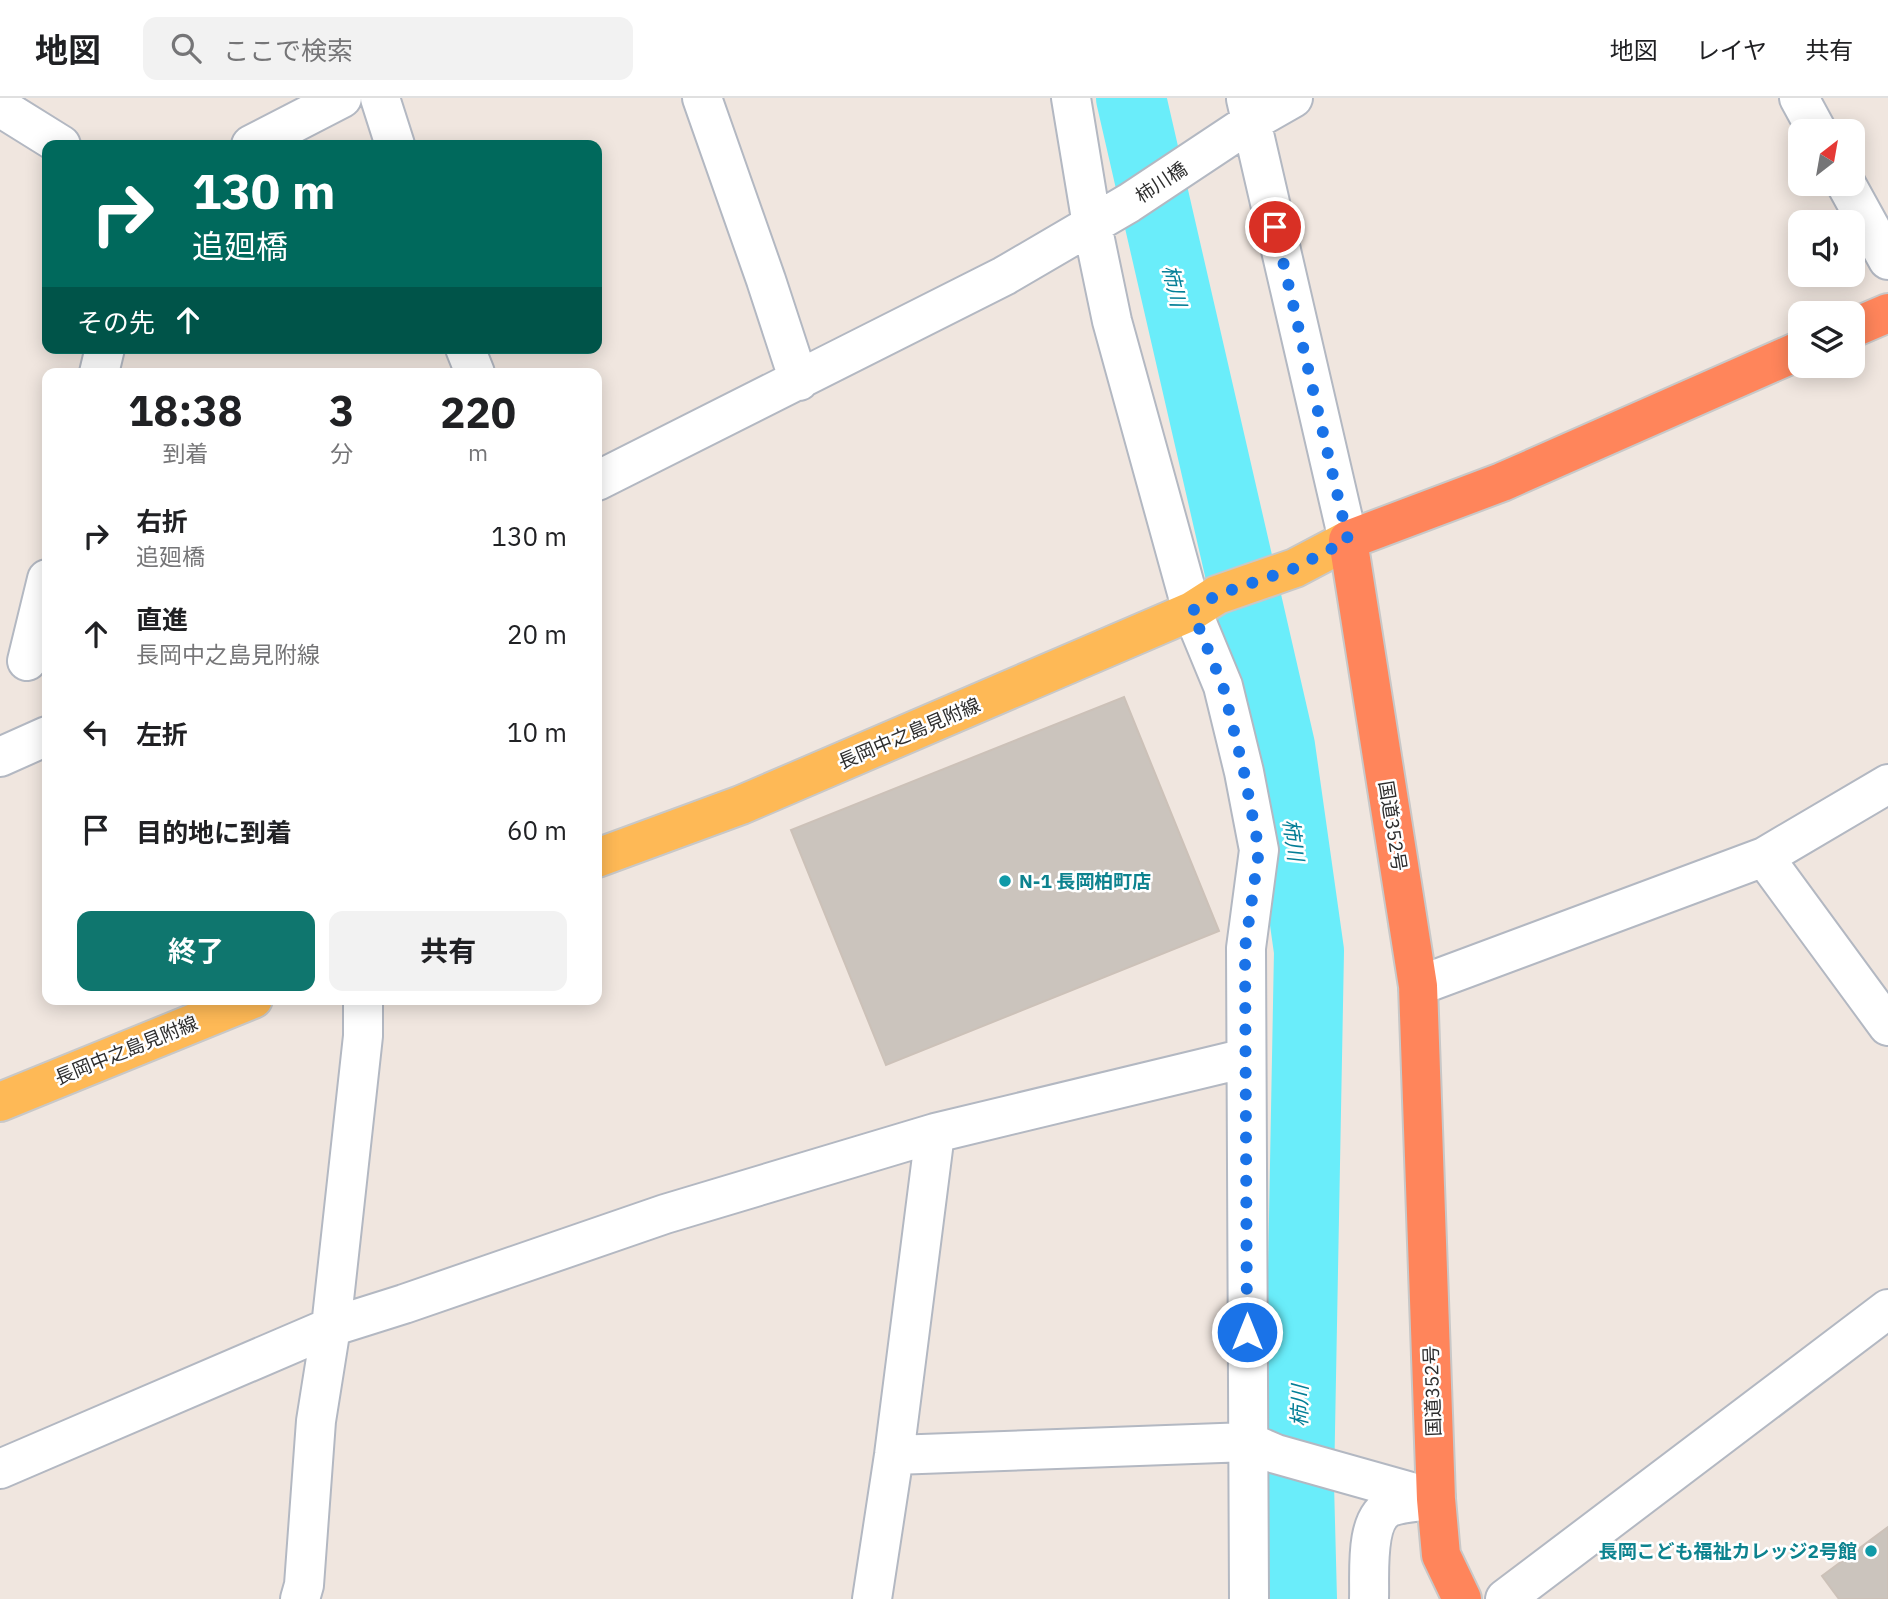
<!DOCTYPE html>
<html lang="ja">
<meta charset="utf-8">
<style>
body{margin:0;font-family:"IBM Plex Sans","Noto Sans JP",sans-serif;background:#f2f2f2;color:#202124;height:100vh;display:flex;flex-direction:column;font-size:26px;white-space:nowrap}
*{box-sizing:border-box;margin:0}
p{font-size:23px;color:#757577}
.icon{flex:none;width:38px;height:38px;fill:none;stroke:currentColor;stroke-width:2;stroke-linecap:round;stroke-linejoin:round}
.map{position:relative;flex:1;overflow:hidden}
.drawer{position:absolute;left:42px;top:270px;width:560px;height:637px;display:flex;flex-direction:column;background:#fff;border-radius:14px;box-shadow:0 4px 18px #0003}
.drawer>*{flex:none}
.hud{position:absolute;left:42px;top:42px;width:560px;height:214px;border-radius:14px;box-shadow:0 4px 18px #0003;background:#00695c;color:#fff;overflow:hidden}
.needle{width:46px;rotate:31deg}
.fabs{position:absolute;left:1788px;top:21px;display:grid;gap:14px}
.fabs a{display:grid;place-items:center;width:77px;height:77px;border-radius:14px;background:#fff;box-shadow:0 4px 18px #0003;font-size:35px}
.pin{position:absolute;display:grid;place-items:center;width:60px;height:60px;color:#fff;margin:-30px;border:4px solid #fff;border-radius:50%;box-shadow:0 2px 7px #0007}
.me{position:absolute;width:77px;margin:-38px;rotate:0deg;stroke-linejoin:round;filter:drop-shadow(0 0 5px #0008)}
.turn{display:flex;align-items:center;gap:24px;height:147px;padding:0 35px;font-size:32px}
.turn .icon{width:91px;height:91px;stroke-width:2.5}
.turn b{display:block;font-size:49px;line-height:60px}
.then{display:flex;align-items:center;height:66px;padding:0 35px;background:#0003;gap:14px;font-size:26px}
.eta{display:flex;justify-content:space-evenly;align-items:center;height:119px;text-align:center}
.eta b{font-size:42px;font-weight:700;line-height:49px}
.button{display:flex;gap:14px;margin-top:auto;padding:14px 35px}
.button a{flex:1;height:80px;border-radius:14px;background:#0f766e;color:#fff;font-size:28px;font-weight:700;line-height:80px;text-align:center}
.button a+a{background:#f2f2f2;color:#202124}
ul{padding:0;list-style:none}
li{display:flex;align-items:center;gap:21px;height:98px;padding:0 35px}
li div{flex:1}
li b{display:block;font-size:26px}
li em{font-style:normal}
header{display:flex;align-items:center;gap:42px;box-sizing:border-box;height:98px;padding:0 35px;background:#fff;border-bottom:2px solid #e0e0e0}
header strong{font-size:33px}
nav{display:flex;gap:38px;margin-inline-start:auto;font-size:24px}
.search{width:490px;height:63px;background:#f2f2f2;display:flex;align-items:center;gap:18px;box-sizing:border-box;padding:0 24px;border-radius:14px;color:#757577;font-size:26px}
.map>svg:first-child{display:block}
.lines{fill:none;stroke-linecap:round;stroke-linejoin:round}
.river{stroke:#6aedfa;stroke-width:70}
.building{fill:#cbc4bd;stroke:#ccc1b8;stroke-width:2}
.minor-casing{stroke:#b3b8c2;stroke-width:42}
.major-casing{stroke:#c8c8c8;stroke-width:42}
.highway-casing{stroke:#c8c8c8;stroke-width:42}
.minor{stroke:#fff;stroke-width:38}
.major{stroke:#feb956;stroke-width:38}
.highway{stroke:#ff855b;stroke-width:38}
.route{stroke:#1a73e8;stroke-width:12;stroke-dasharray:0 21.6}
.culture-dot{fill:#0f9aa8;stroke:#fff;stroke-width:2.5}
.labels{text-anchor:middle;stroke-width:5;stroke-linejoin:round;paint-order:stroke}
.street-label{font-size:19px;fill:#2d2d2d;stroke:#fff}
.culture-label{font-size:19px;font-weight:bold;fill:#0d838f;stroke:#fff;text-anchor:start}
.water-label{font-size:21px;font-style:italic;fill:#037e96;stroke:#fff}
</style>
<header>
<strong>地図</strong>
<div class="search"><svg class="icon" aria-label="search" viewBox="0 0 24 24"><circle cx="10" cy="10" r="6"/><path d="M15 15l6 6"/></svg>ここで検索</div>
<nav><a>地図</a><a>レイヤ</a><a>共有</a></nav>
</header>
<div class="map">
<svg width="1888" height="1501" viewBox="0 0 1888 1501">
<rect width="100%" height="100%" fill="#f0e6df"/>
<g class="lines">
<path class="river" d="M1131 0 1280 648 1309 853 1299 1386 1302 1501"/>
</g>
<path class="building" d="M1124 599 1219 833 886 967 791 732Z
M1888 1429V1501H1839L1822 1478Z"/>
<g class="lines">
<g class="minor-casing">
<path id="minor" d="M380 0 395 47
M702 0 766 182 799 283
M1071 0 1092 127 1112 223 1192 513 1223 588 1244 674 1259 752 1246 850 1249 1501
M1799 0 1817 33
M1246 1 1348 442
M0 9 61 47
M251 47 342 0
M1846 86 1888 162
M465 250 475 275
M99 275 105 250
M597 383 1004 178 1129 105 1251 24 1293 0
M27 563 47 481
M0 659 47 638
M1764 759 1888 928
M1418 888 1764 759 1888 686
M894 1357 1248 1344 1276 1356 1436 1401
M0 1371 331 1229 404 1206 665 1116 935 1035 1246 960
M300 1501 304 1487 316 1323 331 1229 363 938V901
M872 1501 894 1357 935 1035
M1369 1501C1370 1476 1364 1421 1390 1409 1403 1404 1420 1404 1434 1401
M1505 1501 1888 1211"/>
</g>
<g class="major-casing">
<path id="major" d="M597 760 741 707 1192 513 1217 497 1295 470 1348 442
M0 1004 253 901"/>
</g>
<g class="highway-casing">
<path id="highway" d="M1853 230 1888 215
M1462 1501 1441 1457 1436 1401 1418 888 1348 442 1502 384 1801 252"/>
</g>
<use href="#minor" class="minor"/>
<use href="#major" class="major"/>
<use href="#highway" class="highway"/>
</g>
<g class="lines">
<path class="route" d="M1247 1234 1245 850 1259 752 1244 674 1223 588 1192 513 1217 497 1295 470 1348 442 1275 129"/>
</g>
<g class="culture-dot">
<circle cx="1005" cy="783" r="7"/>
<circle cx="1871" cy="1453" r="7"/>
</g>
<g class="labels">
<g class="street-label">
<text transform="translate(1161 84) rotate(-33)" y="7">柿川橋</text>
<text transform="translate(909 635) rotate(-23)" y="7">長岡中之島見附線</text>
<text transform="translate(1393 728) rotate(81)" y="7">国道352号</text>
<text transform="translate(126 952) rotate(-22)" y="7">長岡中之島見附線</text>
<text transform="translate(1432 1293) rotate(-92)" y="7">国道352号</text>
</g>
<g class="culture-label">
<text x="1019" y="790">N-1 長岡柏町店</text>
<text x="1857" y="1460" text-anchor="end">長岡こども福祉カレッジ2号館</text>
</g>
<g class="water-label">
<text transform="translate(1174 188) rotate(77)" y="7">柿川</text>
<text transform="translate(1293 742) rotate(82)" y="7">柿川</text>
<text transform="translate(1300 1308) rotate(-89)" y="7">柿川</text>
</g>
</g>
</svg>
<div class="fabs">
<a><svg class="needle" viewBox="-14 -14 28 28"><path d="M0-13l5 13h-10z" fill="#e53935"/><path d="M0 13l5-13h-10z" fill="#757577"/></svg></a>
<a><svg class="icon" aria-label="sound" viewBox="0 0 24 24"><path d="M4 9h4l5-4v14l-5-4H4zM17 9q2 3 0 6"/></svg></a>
<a><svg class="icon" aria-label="layers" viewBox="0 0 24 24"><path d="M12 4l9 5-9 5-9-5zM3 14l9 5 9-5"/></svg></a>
</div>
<div class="pin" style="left:1275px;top:129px;background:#d93025"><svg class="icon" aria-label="arrive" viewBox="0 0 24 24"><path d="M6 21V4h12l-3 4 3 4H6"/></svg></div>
<svg class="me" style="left:1247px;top:1234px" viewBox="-20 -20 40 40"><circle r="17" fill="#1a73e8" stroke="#fff" stroke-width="3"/><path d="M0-11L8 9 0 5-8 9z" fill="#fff"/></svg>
<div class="hud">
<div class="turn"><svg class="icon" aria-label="right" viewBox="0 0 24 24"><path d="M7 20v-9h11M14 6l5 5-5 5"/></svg><div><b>130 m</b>追廻橋</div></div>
<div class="then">その先<svg class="icon" aria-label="ahead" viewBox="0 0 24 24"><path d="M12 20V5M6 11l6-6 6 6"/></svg></div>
</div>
<section class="drawer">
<div class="eta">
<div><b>18:38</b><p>到着</p></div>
<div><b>3</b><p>分</p></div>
<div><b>220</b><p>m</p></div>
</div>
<ul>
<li><svg class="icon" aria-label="right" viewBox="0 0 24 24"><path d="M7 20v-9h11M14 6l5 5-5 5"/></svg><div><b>右折</b><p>追廻橋</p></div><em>130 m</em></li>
<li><svg class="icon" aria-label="ahead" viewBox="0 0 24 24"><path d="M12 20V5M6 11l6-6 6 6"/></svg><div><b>直進</b><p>長岡中之島見附線</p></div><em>20 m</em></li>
<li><svg class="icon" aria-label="left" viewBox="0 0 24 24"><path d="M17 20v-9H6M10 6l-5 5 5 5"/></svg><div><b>左折</b></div><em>10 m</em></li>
<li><svg class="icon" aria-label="arrive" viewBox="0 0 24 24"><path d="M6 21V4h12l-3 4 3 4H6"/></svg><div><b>目的地に到着</b></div><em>60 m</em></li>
</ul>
<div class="button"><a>終了</a><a>共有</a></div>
</section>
</div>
